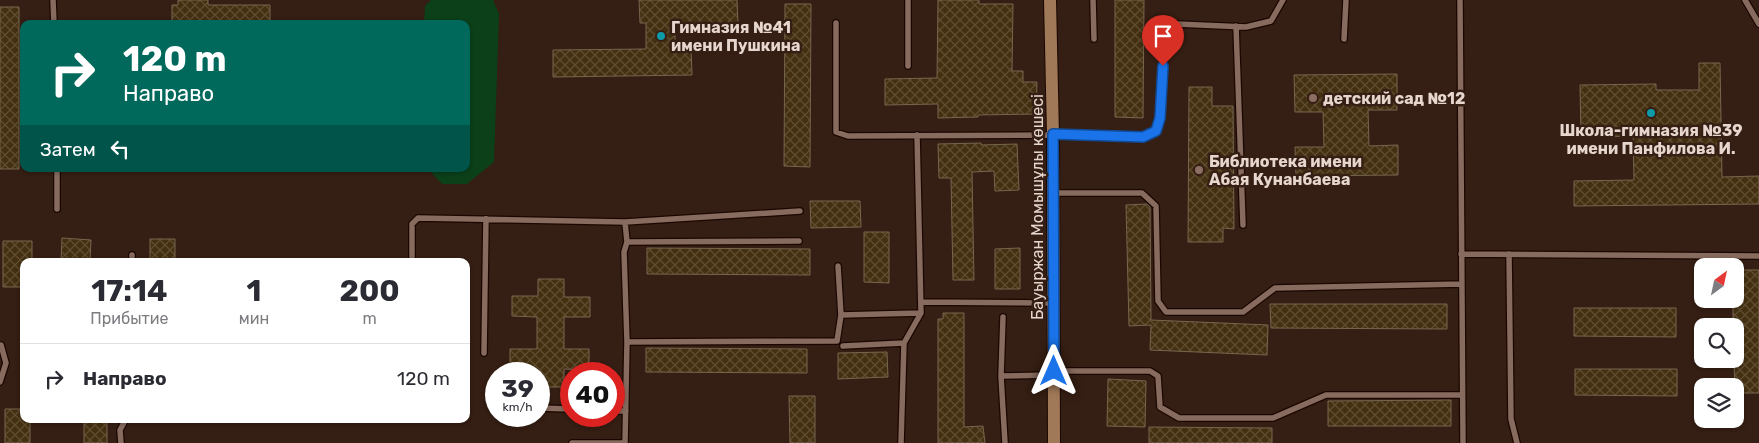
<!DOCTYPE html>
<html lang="ru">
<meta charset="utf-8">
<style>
body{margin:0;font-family:Rubik,sans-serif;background:#f2f2f3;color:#2b2b33;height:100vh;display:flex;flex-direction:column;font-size:19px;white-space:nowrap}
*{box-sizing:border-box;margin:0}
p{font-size:16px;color:#7c7c81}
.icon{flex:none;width:28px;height:28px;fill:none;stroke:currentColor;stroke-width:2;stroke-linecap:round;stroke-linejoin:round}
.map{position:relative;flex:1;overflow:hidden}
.side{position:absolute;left:20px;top:258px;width:450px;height:165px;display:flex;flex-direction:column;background:#fff;border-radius:10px;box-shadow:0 1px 4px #0004}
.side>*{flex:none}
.hud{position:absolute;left:20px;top:20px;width:450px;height:152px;border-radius:10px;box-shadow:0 1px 4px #0004;background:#00695c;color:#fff;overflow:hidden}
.needle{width:32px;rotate:33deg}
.tools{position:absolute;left:1694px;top:258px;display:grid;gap:10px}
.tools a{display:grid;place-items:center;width:50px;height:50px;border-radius:10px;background:#fff;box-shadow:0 1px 4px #0004;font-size:25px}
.speed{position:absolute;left:485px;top:362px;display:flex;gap:10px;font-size:25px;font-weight:700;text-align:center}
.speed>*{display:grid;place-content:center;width:65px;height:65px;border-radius:50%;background:#fff;box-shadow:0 1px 4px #0004;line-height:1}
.speed small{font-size:12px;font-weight:400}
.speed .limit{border:8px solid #d22;background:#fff;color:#111}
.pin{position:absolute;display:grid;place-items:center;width:42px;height:42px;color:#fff;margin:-51px -21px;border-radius:50% 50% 50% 0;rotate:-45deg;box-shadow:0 0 5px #0007}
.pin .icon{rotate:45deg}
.me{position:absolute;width:55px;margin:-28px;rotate:0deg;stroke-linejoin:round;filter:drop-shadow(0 0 4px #0008)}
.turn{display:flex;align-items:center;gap:18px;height:105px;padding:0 20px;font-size:22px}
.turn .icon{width:65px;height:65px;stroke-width:2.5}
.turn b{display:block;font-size:35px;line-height:42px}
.then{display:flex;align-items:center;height:48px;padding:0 20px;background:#0003;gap:10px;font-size:19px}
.eta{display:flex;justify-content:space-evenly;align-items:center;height:85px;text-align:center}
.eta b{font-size:30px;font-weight:700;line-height:35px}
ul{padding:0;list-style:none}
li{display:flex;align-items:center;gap:15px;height:70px;padding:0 20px;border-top:1px solid #e1e1e2}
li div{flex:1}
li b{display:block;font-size:19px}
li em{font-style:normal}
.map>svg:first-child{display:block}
.garden{fill:#0b4019}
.building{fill:url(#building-cross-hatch);stroke:#76664e}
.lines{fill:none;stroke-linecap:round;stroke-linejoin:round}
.lane-casing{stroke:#1b0701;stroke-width:8}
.secondary-casing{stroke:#1b0701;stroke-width:14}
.lane{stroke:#876b5e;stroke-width:5.5}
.secondary{stroke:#a07958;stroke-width:12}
.route-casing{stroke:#114b97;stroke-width:12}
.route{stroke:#1a73e8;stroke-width:9}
.culture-dot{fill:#0f9aa8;stroke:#351e13;stroke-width:2}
.education-dot{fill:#8d6e63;stroke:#351e13;stroke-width:2}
.labels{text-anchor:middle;stroke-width:5;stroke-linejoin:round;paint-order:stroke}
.poi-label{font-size:16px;font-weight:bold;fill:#e6d6ce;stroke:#351e13;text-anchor:start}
.street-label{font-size:16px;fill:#e6d6ce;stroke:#351e13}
</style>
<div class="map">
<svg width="1759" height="443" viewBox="0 0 1759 443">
<defs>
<pattern id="building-cross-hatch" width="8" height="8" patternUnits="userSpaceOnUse" patternTransform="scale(1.25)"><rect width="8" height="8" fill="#443011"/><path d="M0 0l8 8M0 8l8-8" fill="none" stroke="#5f4d32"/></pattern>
</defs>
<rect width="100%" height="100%" fill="#351e13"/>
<path class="garden" d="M431 0H493L499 14 494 162 467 184H442L428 169H466V24H424L425 6Z"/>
<path class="building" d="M178 0H208V5H270V24H172V5H178Z
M639 0H737L738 23 675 24V48H691L692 75 553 77V50L646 49V23H640Z
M938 0H979V4H1013L1012 71H1023V82H1037L1036 114 978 115V117L938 118V104L885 105V79L937 78Z
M1115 0H1144L1143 118 1115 117Z
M785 4H811L810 167 784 166Z
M0 7H19V169H0Z
M1699 63H1720L1722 177 1759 176V204L1574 206V181L1634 180 1633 136 1581 137 1580 85 1656 84V90H1699Z
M1397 74V110H1368L1369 146 1398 145V175L1296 176 1295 147H1324L1323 112H1295L1294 75Z
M1189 87H1212V106H1233L1234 229 1223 228V242H1188Z
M981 143V145L1017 144 1019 190 995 191 994 171 972 172 974 280H953L951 178H939L938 144Z
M810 201H860L861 227 811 228Z
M1147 204 1150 207 1151 320 1268 325 1267 355 1150 350 1151 325 1129 326 1126 205Z
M864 232H889V283L864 282Z
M62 238 91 240 90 261H61Z
M150 239H175V261H150Z
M3 241H32V261H24V287H3Z
M647 248 810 249V275L647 274Z
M1020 248V289H995V249Z
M1735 270H1759V393H1735L1734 359H1735V326H1733V299H1735Z
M538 279H564V297H590V317H564V349H589V370L564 369V387H539L537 369H510V349H537V317L512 316V296H538Z
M1270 304H1447V329L1271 328Z
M1574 308H1676V337L1574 336Z
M943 313H964V427L983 426 985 443H938V319H943Z
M646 348 807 349V373L646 372Z
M887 352 888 377 838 379V353Z
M1575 369H1677V396L1575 395Z
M1108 379 1146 381 1145 427 1107 426Z
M789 396H815V443H790Z
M1451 400V426H1328V401Z
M5 409H24V419H30V443H5Z
M84 419H107V443H84Z
M1149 427 1272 428V443H1149Z"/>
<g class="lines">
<g class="lane-casing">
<path id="lane" d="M53 0 54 24
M908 0V66
M1093 0 1094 39
M1460 0 1463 443
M1745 0 1759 24
M836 23V132L848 136 1053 135 1143 137 1156 131 1160 118 1164 32 1177 24 1246 27 1271 21 1283 0
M1236 26 1243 225
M1344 39 1346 0
M57 169V209
M1053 193H1142L1156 206 1158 301 1166 312H1243L1275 288 1462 284
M625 222 627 242
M1461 254 1759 256
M1509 254 1511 419 1517 443
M132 255V261
M412 261V224L418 218 625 222 800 211
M921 302 1054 303
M841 315 921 313
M1003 317 1001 376 1053 375
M627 342 837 341 841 315 838 266
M843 346 904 343
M484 353 486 219
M1054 371H1150L1158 376 1160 407 1179 418H1273L1326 395H1462
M1001 376 1005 443
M0 382 6 363 1 345
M539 408 571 409
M614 411H626
M121 443 120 430 126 419
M572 443H625
M625 443 627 342 624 252 627 242 799 241
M901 443 904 343 921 313 917 135"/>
</g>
<g class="secondary-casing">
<path id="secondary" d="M1050 0 1053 135 1054 443"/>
</g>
<use href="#lane" class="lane"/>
<use href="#secondary" class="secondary"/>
</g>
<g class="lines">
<g class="route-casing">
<path id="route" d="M1054 371 1053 134 1143 137 1156 131 1160 118 1163 66"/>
</g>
<use href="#route" class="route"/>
</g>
<g class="culture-dot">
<circle cx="661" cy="36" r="5"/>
<circle cx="1651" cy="113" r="5"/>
</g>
<g class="education-dot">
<circle cx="1313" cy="98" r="5"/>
<circle cx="1199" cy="170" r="5"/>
</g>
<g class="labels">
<g class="poi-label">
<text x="671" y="33">Гимназия №41<tspan x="671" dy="18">имени Пушкина</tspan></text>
<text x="1323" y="104">детский сад №12</text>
<text x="1651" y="136" text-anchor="middle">Школа-гимназия №39<tspan x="1651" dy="18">имени Панфилова И.</tspan></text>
<text x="1209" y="167">Библиотека имени<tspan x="1209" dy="18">Абая Кунанбаева</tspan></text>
</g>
<g class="street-label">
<text transform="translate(1037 207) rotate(-90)" y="6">Бауыржан Момышұлы көшесі</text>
</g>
</g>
</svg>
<div class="tools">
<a><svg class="needle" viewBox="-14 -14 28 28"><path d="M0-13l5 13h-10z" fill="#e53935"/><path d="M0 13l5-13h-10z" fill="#7c7c81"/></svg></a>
<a><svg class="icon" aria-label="search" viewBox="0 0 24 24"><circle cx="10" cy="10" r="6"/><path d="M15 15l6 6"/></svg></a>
<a><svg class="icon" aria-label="layers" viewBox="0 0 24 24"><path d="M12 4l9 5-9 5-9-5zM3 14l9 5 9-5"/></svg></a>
</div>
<div class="speed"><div>39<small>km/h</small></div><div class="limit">40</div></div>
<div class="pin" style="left:1163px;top:66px;background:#d93025"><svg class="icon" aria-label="arrive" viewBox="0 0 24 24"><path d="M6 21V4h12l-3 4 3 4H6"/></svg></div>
<svg class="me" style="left:1054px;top:371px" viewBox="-20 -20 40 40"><path d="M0-17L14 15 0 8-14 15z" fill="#1a73e8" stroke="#fff" stroke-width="4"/></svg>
<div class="hud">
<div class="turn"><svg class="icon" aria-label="right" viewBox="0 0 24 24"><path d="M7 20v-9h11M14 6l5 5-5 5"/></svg><div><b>120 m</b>Направо</div></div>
<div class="then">Затем<svg class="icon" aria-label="left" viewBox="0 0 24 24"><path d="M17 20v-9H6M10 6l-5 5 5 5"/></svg></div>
</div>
<section class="side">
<div class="eta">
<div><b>17:14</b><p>Прибытие</p></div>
<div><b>1</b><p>мин</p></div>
<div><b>200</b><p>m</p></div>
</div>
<ul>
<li><svg class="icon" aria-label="right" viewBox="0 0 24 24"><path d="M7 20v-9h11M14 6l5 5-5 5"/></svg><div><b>Направо</b></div><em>120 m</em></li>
</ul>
</section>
</div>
